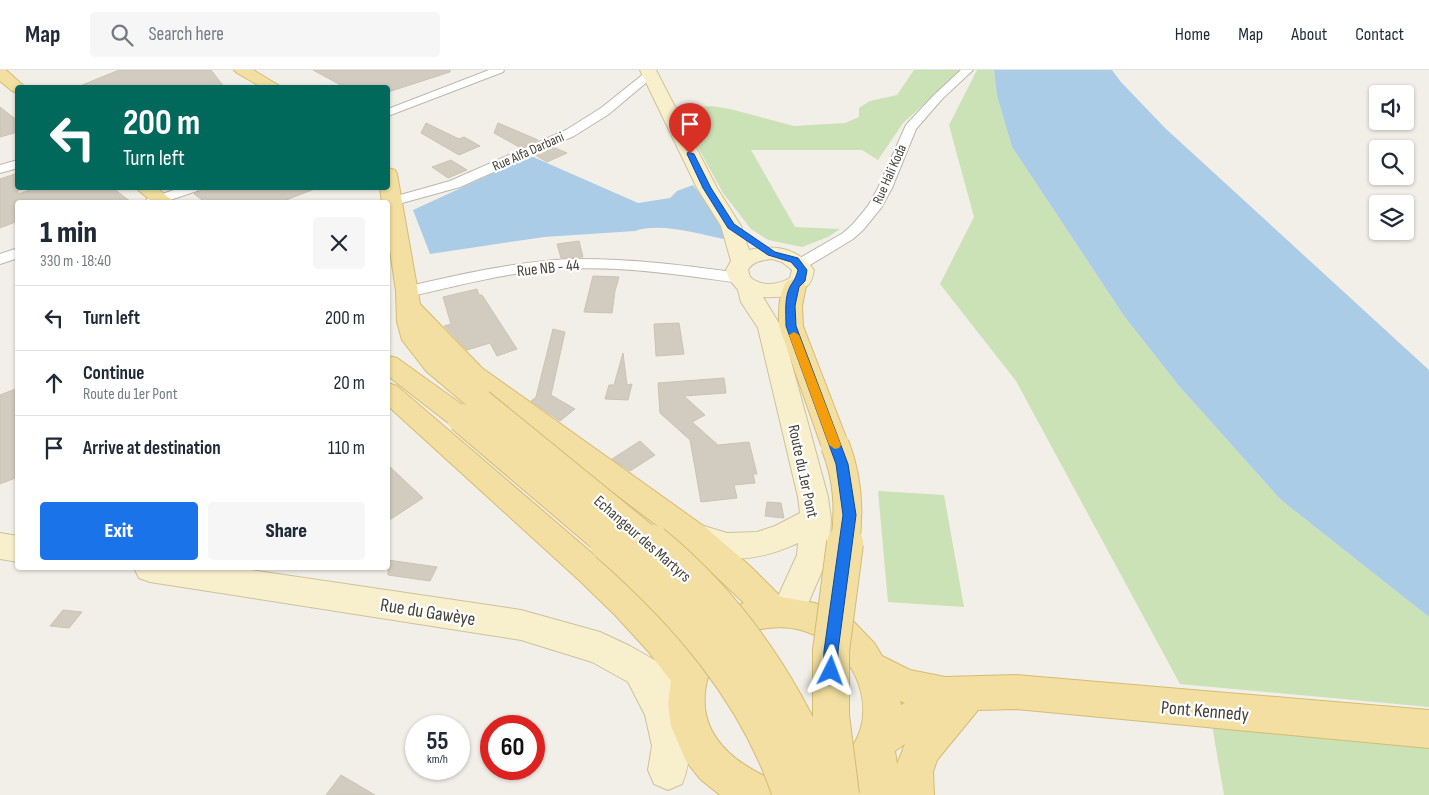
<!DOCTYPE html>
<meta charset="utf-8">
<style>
body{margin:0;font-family:"Sofia Sans Condensed",sans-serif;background:#f6f6f7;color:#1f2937;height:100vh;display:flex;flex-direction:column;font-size:19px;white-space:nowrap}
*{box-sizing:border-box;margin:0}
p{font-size:16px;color:#747a83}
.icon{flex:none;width:28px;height:28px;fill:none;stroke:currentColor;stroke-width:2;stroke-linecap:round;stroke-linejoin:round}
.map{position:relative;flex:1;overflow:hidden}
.sheet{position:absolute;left:15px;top:130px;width:375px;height:370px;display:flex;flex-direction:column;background:#fff;border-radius:5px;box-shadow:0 1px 4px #0004}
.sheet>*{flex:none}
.banner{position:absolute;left:15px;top:15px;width:375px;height:105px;border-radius:5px;box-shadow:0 1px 4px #0004;background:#00695c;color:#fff;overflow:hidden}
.buttons{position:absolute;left:1369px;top:15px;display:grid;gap:10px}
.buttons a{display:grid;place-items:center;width:45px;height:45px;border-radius:5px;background:#fff;box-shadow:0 1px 4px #0004;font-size:25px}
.speed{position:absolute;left:405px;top:645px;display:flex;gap:10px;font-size:25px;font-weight:700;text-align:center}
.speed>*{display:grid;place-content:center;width:65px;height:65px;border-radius:50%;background:#fff;box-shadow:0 1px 4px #0004;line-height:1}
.speed small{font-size:12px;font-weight:400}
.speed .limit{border:8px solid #d22;background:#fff;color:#111}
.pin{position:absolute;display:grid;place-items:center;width:42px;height:42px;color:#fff;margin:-51px -21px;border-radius:50% 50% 50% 0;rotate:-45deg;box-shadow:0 0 5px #0007}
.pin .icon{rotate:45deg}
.me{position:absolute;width:55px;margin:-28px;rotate:3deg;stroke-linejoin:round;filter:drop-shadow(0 0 4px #0008)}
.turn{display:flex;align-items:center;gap:18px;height:105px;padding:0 25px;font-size:22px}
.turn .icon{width:65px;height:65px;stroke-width:2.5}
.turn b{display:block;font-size:35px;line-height:42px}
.round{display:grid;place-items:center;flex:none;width:52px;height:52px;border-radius:5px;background:#f6f6f7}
.head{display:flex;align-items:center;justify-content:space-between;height:85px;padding:0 25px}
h1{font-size:30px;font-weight:800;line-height:38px}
.cta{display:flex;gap:10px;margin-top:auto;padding:10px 25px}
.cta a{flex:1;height:58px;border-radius:5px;background:#1a73e8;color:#fff;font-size:20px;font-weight:800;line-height:58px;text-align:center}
.cta a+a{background:#f6f6f7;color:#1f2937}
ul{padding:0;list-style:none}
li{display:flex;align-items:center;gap:15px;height:65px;padding:0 25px;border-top:1px solid #e0e1e3}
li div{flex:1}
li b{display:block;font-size:19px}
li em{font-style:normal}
header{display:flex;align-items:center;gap:30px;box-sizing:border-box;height:70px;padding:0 25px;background:#fff;border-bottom:1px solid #e0e1e3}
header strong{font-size:24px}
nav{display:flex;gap:28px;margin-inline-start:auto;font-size:18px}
.search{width:350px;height:45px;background:#f6f6f7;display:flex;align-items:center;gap:12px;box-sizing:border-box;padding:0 18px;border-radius:5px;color:#747a83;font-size:19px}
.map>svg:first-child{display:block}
.green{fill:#cbe1b6}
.water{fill:#abcce7}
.building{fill:#d2cbbf;stroke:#ccc3b3}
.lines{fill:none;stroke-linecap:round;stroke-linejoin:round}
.street-casing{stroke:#bcb7ac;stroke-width:2}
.secondary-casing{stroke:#ccc29d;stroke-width:2}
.primary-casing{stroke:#d5bc73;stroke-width:2}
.street{fill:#fff;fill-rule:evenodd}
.secondary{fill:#f8efcc;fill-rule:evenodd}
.primary{fill:#f2dfa1;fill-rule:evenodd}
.primary-bridge-far1-casing{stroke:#d5bc73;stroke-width:30;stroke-linecap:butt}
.primary-bridge-casing{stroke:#d5bc73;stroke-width:38;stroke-linecap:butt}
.primary-bridge-far1{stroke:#f2dfa1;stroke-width:28}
.primary-bridge{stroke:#f2dfa1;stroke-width:36}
.route{fill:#1a73e8;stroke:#114b97}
.slow{fill:#f59e0b}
.labels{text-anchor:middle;stroke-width:4.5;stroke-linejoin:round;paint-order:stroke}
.far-street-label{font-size:14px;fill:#444037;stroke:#fff}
.street-label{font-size:16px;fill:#444037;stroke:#fff}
.near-street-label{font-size:19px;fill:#444037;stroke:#fff}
</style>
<header>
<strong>Map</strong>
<div class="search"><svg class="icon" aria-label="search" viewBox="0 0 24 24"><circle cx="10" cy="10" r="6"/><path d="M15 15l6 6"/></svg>Search here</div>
<nav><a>Home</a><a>Map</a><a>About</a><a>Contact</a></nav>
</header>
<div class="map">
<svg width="1429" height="725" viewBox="0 0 1429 725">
<rect width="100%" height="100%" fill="#f2efe8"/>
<path class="green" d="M914 0H962L903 53 878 90 862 80H751L795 157 840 159 828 167 802 177 768 170 751 159 723 123 677 39 711 36 730 39 794 56 845 53 859 47V38L870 31 897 25Z
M977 0H994L997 26 1012 77 1124 246 1179 316 1281 430 1429 547V637L1180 614 1016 311 940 214 974 147 949 55Z
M878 421 944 425 964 537 888 532Z
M1212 655 1429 674V725H1224Z"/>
<path class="water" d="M994 0H1112L1121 12 1165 58 1429 300V547L1281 430 1179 316 1124 246 1012 77 997 26Z
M531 86 638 133 670 128 677 121 693 115 725 156 724 169C699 164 659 152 635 161L544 167 430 184 413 140Z"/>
<path class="building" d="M119 0H211L225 18H75Z
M313 0H450V2L388 22V18H346Z
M0 37 18 51V62L0 67Z
M426 53 459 69 464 67 480 76 459 85 421 63Z
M498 53 538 70 521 78 494 63Z
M553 77 567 83 547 92 535 85Z
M451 90 467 100 448 108 432 97Z
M18 103V124L36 118H113L131 132H18V151L0 158V109Z
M205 118H317L281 132H205L194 124Z
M579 171 583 187 561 188 557 174Z
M593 206 619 207 615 221 612 243 584 242Z
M477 219 479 225H482L517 279 497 286 490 273 467 280 444 256 451 254 443 227Z
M679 253 684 284 656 286 654 254Z
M553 259 565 262 551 325 575 339 560 351 531 331 536 327Z
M623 283 627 315 632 314 628 330 605 329 609 315H614Z
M724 308 726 323 684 326 705 345 692 352 718 375 749 372 757 404H753L755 413 734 415 737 428 701 432 690 370 660 343 658 313Z
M18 318V407L0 414V325Z
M640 371 655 385 630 401 612 389Z
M388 395 423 428 388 451Z
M767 432 781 433 784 448 765 446Z
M388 490 437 497 430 511 388 505Z
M63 540 82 542 69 558 50 556Z
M341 705 375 725H326Z"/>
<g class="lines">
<g class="street-casing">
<path id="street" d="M489 0H504L503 2 388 46V39Z
M961 0H973L942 29 916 59 892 118 881 138 863 160 853 169 805 198H793L791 195 793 192 843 163 853 154 868 136 878 118 906 55 934 25Z
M650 1 654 2 656 4 654 6 609 44 574 66 460 117 391 136 384 132 386 129 450 111 566 60 601 38 646 2Z
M18 90V98L0 103V95Z
M180 118H199L197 121 164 132H145L147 129Z
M18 178V188L0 194V184Z
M570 189C627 188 683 195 740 203L746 205 748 208 746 211 740 213C676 204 611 194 546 200 499 204 453 217 407 227L401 226 399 222 401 218C457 205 513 192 570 189Z"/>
</g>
<g class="secondary-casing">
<path id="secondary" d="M640 0H656L717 118 741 156 749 180C775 174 798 178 814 200 813 205 812 211 808 215 798 226 777 228 763 227L782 258 828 427 831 449 829 485 800 552 788 557 776 552 771 542 797 485 798 473C753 493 729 493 683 475L678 466 683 457 694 453 727 463 757 462 775 456 800 443 798 427 758 258 741 232 738 220 729 209 726 200 731 191 721 156 697 118ZM772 189 782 192 792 200 790 208C778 215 761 217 750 207L748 200C753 191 763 190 772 189Z
M0 463 18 466V492L0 489Z
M134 498H237L521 540 600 562 630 576 665 596 700 624 705 637 700 650 685 654C692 675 690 694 682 714L668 720 654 714 648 700 652 676 645 645 628 612 592 592 521 570 150 512 139 508Z"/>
</g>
<g class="primary-casing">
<path id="primary" d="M0 0H6L26 18H18V23L12 21 0 11Z
M234 0H253L283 18H263L237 3Z
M388 98 395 100 397 104 420 234 482 298 705 457 749 495 781 527 815 533 854 552 875 574 882 586 910 600 945 607 1016 605 1429 640V678L1016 639 978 640 937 690 933 702 934 725H806L811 709C908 669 856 547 768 558 752 560 739 565 727 576 710 592 703 615 705 638 709 675 743 697 775 711L781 725H720L700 709 686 691 671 656 668 634 671 611 648 581 615 545 580 511 388 336V313L397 316 621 508 656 541 686 575C700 552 720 542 744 533L683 475 492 331 493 333 489 339 480 342 471 339 426 301 402 270 397 252 396 221 388 167V132H382L380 118H388ZM900 631 905 633 901 635ZM905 674 897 694 895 681Z
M136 118H157L174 132H152Z
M795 209 803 211 806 216 802 236 803 256 849 375 845 382 835 385 825 382 821 375 779 256C779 241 778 224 787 211Z
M388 286 397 288 471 341 475 348 471 355 461 358 451 355 388 306Z"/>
</g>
<use href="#street" class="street"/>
<use href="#secondary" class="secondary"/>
<use href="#primary" class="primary"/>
<g class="primary-bridge-far1-casing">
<path id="primary-bridge-far1" d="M480 333 653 474
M461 348 609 474
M835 375C848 408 850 439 845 474"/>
</g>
<g class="primary-bridge-casing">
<path id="primary-bridge" d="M608 473C687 542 758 623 791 725
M652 473C734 540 790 627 828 725
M841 725 831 646V581L845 473"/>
</g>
<use href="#primary-bridge-far1" class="primary-bridge-far1"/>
<use href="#primary-bridge" class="primary-bridge"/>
</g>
<path class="route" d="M688 82 694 84 711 118 734 154 775 182 798 188 807 200 805 211 799 217 795 236 796 256 848 394 856 445 838 581V601L836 606 831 608 826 606 823 601 824 581 843 445 836 394 786 256C786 243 784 226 791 215 795 209 796 207 798 200L791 192 768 185 728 158 703 118 687 84Z"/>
<path class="slow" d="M794 262 799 265 841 375 839 378 835 379 829 375 789 265Z"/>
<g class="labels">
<g class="far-street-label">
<text transform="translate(528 81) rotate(-24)" y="5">Rue Alfa Darbani</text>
<text transform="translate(889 104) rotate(-66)" y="5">Rue Hali Koda</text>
</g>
<g class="street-label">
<text transform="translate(548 197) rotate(-6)" y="6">Rue NB - 44</text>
<text transform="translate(804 401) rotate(78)" y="6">Route du 1er Pont</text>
<text transform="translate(643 468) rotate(41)" y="6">Echangeur des Martyrs</text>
</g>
<g class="near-street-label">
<text transform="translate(428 541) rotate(9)" y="7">Rue du Gawèye</text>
<text transform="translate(1205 640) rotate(5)" y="7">Pont Kennedy</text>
</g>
</g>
</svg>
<div class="buttons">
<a><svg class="icon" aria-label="sound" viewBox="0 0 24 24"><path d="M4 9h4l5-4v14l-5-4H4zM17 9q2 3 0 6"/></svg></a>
<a><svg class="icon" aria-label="search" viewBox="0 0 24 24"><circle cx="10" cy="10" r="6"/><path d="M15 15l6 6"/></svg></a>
<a><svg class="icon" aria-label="layers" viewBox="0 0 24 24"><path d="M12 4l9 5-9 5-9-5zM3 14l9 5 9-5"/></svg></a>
</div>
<div class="speed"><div>55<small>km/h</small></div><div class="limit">60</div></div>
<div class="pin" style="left:690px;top:84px;background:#d93025"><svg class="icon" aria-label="arrive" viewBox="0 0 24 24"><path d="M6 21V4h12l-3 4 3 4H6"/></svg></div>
<svg class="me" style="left:831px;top:601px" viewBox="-20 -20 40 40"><path d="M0-17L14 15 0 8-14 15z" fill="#1a73e8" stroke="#fff" stroke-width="4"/></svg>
<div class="banner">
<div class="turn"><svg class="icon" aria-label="left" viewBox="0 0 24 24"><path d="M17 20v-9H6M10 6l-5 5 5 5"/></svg><div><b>200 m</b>Turn left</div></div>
</div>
<section class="sheet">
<div class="head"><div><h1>1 min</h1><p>330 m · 18:40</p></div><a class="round"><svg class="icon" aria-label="close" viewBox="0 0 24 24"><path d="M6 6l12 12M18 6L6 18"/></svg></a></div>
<ul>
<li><svg class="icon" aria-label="left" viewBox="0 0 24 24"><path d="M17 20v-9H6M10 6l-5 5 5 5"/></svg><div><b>Turn left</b></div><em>200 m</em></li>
<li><svg class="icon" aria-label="ahead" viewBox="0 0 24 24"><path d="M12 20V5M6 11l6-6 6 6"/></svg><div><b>Continue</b><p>Route du 1er Pont</p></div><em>20 m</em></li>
<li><svg class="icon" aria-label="arrive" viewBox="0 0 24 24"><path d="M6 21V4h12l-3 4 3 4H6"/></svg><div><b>Arrive at destination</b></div><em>110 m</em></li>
</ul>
<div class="cta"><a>Exit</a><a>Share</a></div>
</section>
</div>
